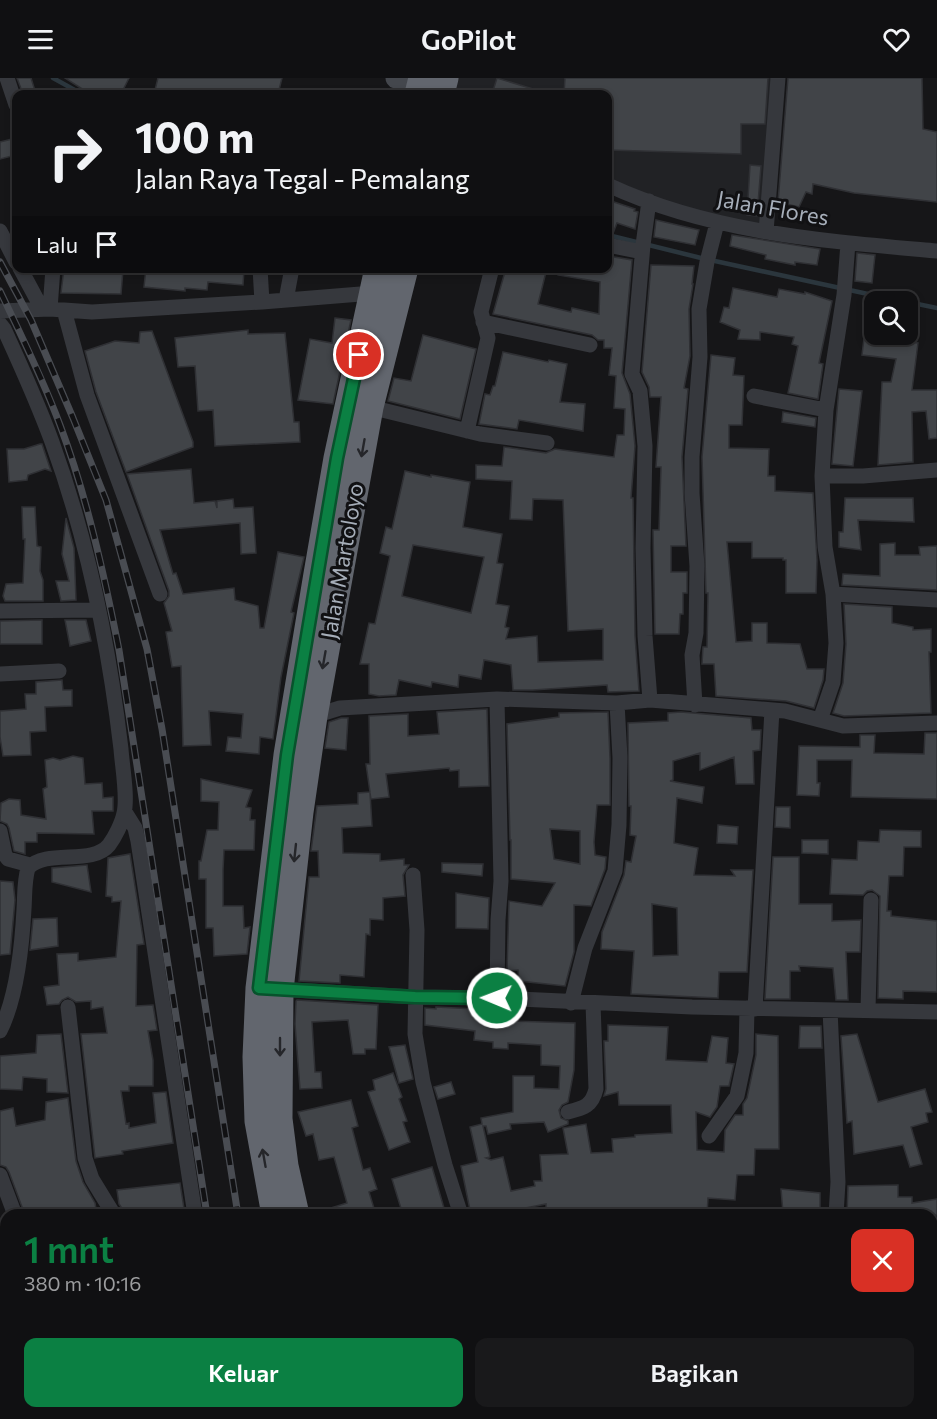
<!DOCTYPE html>
<html lang="id">
<meta charset="utf-8">
<style>
body{margin:0;font-family:Commissioner,sans-serif;background:#19191b;color:#f1f3f6;height:100vh;display:flex;flex-direction:column;font-size:22px;white-space:nowrap}
*{box-sizing:border-box;margin:0}
p{font-size:20px;color:#9c9d9f}
.icon{flex:none;width:33px;height:33px;fill:none;stroke:currentColor;stroke-width:2;stroke-linecap:round;stroke-linejoin:round}
.map{position:relative;flex:1;overflow:hidden}
.panel{position:absolute;left:0px;top:1131px;width:938px;height:210px;display:flex;flex-direction:column;background:#101012;border-radius:18px 18px 0 0;box-shadow:0 3px 9px #0003,0 0 0 2px #303032}
.panel>*{flex:none}
.top-card{position:absolute;left:12px;top:12px;width:600px;height:183px;border-radius:12px;box-shadow:0 3px 9px #0003,0 0 0 2px #303032;background:#101012;color:#f1f3f6;overflow:hidden}
.controls{position:absolute;left:864px;top:213px;display:grid;gap:12px}
.controls a{display:grid;place-items:center;width:54px;height:54px;border-radius:12px;background:#101012;box-shadow:0 3px 9px #0003,0 0 0 2px #303032;font-size:30px}
.pin{position:absolute;display:grid;place-items:center;width:51px;height:51px;color:#fff;margin:-26px;border:3px solid #fff;border-radius:50%;box-shadow:0 2px 6px #0007}
.me{position:absolute;width:66px;margin:-33px;rotate:271deg;stroke-linejoin:round;filter:drop-shadow(0 0 4px #0008)}
.turn{display:flex;align-items:center;gap:21px;height:126px;padding:0 24px;font-size:27px}
.turn .icon{width:78px;height:78px;stroke-width:2.5}
.turn b{display:block;font-size:42px;line-height:51px}
.then{display:flex;align-items:center;height:57px;padding:0 24px;background:#0003;gap:12px;font-size:22px}
.round{display:grid;place-items:center;flex:none;width:63px;height:63px;border-radius:12px;background:#19191b}
.summary{display:flex;align-items:center;justify-content:space-between;height:102px;padding:0 24px}
h1{font-size:36px;font-weight:600;line-height:45px;color:#0b8043}
.action{display:flex;gap:12px;margin-top:auto;padding:12px 24px}
.action a{flex:1;height:69px;border-radius:12px;background:#0b8043;color:#fff;font-size:24px;font-weight:600;line-height:69px;text-align:center}
.action a+a{background:#19191b;color:#f1f3f6}
header{display:flex;justify-content:space-between;align-items:center;height:78px;padding:0 24px;background:#101012;font-size:27px;font-weight:600}
.map>svg:first-child{display:block}
.built{fill:#212225}
.lines{fill:none;stroke-linecap:round;stroke-linejoin:round}
.stream{stroke:#2b363d;stroke-width:4.5}
.building{fill:#414448;stroke:#2f3034;stroke-width:1.5;fill-rule:evenodd}
.street{stroke:#36383d;stroke-width:15}
.secondary{stroke:#44474d;stroke-width:21}
.highway{stroke:#62666e;stroke-width:27}
.rail-casing{stroke:#494c52;stroke-width:7}
.rail{stroke:#111113;stroke-width:4.5;stroke-dasharray:14;stroke-linecap:butt}
.oneway{stroke:#25262a}
.route-casing{stroke:#07532c;stroke-width:15}
.route{stroke:#0b8043;stroke-width:10}
.labels{text-anchor:middle;stroke-width:6;stroke-linejoin:round;paint-order:stroke}
.street-label{font-size:22px;fill:#a6aeb9;stroke:#111113}
</style>
<header><svg class="icon" aria-label="menu" viewBox="0 0 24 24"><path d="M4 6h16M4 12h16M4 18h16"/></svg>GoPilot<svg class="icon" aria-label="heart" viewBox="0 0 24 24"><path d="M12 20l-8-8c-3-5 5-10 8-4 3-6 11-1 8 4z"/></svg></header>
<div class="map">
<svg width="937" height="1341" viewBox="0 0 937 1341">
<rect width="100%" height="100%" fill="#161618"/>
<path class="built" d="M445 0H778L766 154 608 107V16H441Z"/>
<g class="lines">
<path class="stream" d="M53 0 82 16
M608 157 701 180 905 224
M908 224 937 230"/>
</g>
<path class="building" d="M17 0H31L36 16H23Z
M65 0H129L121 16H81L84 12Z
M158 0H282L278 16H154Z
M497 0 543 14V16H492Z
M565 0H768L765 46H741V76L608 72V16H564Z
M788 0H922L923 51 937 54V124L854 115 813 106 812 116 806 114 799 129 778 124Z
M16 60V77L0 81V64Z
M750 87 761 88 757 138 747 137Z
M608 122 635 131 634 133 638 134 635 151 617 145 612 158H608Z
M656 142 699 152 695 167 654 159Z
M732 157 820 171 817 187 795 184V187L765 181 766 177 730 168Z
M857 175 875 177 872 205 855 203Z
M608 178 632 182 622 295 630 316 635 368 631 420H633L635 558 639 613 608 614 607 607 533 612H513L511 587 484 582 481 601 459 597 458 609 432 604 431 609 399 602 396 617 379 618 369 616V586H360L369 545 375 546 390 478 380 475 386 449 392 451 405 393 431 399V397L470 404 463 449 502 456 497 485 503 486 496 526 509 528 505 549 509 550 506 561 537 558 538 584 603 582V551L568 553 563 422 533 421 532 442 510 441 512 403 476 401V387L502 388 504 369 546 375 555 371 614 379 617 357H624L625 331 614 330 616 298 609 297 612 270H604V262H598L592 257 493 236 506 190H547L538 226 571 234 572 230 599 236 600 204 558 197 559 190H608ZM413 467 484 479 471 535 402 518Z
M651 187 694 188 692 206H693L689 231 690 278 684 310 688 311 682 379 686 468H671V494H687V515H683V536H680L679 556H655L653 452H659L661 389H656L661 319H650L649 309 642 294Z
M64 190 123 192 121 216 61 215Z
M146 190H226L244 192 243 207 208 204 207 212 185 210V213L144 209Z
M733 210 777 219 779 211 805 216V214L832 223 819 285 823 286 818 321 788 315 798 268 792 266 794 259 760 254V262L738 261 740 252 720 244 724 229 729 230Z
M335 240 351 242 333 326 298 322 310 261 332 265Z
M248 252V256L285 255 294 344H299L300 364 215 368 213 332 198 333 195 288 178 289 175 260Z
M152 253 193 364V369L126 394 96 314 85 273 115 263 139 265 140 254Z
M877 256H896L895 262 918 265 912 312H937V360L929 361 926 333 912 334 913 384 878 387 882 304H891L896 281 862 277 864 260 877 262Z
M423 257 476 271 460 341 388 323 394 300 411 303Z
M503 274 548 284 549 282 567 286 560 324 585 326 583 353 519 342 517 351 479 346 485 316 490 317 493 308H495Z
M711 277 735 280 733 297 744 298 742 347H729V370L769 371 768 398H775V413L813 415 817 482 816 515H786V482H783V480H752V464H727L736 564 752 563V545H767V565L800 566 807 591H824L823 602 814 630 786 623 716 618 714 586H702L703 569H707L708 515H706L702 379Z
M839 311 862 313 853 388 832 386Z
M783 334 816 340 815 349 782 344Z
M40 366H42L51 393 45 391 28 397 27 402 9 404 7 371H24Z
M191 391 194 425 215 423 217 430V423L233 421 234 430 253 429 256 475 241 476 240 445 160 452 173 496 176 495 183 516 234 510 235 522 258 528 260 550H264L278 474 304 479 291 534 294 535 281 599 273 661 260 659 259 676 226 673 228 659 241 660 243 636 209 633 211 667 183 668 181 588 172 589 166 554 172 553 164 525 169 518V513L127 396Z
M845 420H913L914 444 858 442 861 472 839 469V454H843Z
M22 429H35L37 468 41 469 40 493 43 502V523H5L3 518 6 506 23 505 25 461H23Z
M66 440 74 470 76 522 61 523 56 503H69L62 476Z
M895 465V477H920L919 469 937 468V512L842 507 843 496 880 498V466Z
M844 526 892 529V545L913 549V552L931 551V574H929L931 635 844 638 833 635 843 605 846 566Z
M42 542V566H0V543Z
M65 542H86L91 563 70 568Z
M62 602 63 612H72V628L45 629 46 653 30 654 31 677 3 678 0 659V633L26 631 25 616H36V604Z
M487 631 489 708 459 709V692L450 693 449 690 386 696 389 719 371 721 370 715 372 748 342 750 343 775 380 776V783L404 781V787H409L403 797 405 818 383 820V842L370 841V857L366 856 364 899 340 897V905L299 903 309 799H319L318 773H311L317 728 358 726V715L370 714 366 686H370L369 638 408 636V658L439 656 437 634Z
M608 634 610 680V727H597L594 764 595 777 606 779 605 791 591 828 574 827V874L565 908 519 903 518 892 507 893 509 823 542 828 555 805 511 801V762H510L507 646 559 639V635ZM550 751 580 753V786L554 781Z
M681 634 751 640 752 652H761L760 672 753 673 754 706H736L734 679 700 692V675L673 683V702L670 703 704 709 702 725 677 720 674 765 698 770 694 797 735 798 731 792H753L747 894H719L718 920 631 916 634 873 601 871 602 854 624 797 626 783 631 784 636 758 630 757 631 728H629L628 645 668 643V635ZM652 826 677 830 678 877 653 878Z
M341 640H348L346 672 325 670 329 644Z
M925 655H937V721L851 719 852 682H817V705H820L819 718 797 717 799 668 860 669V657H875L874 675 924 676Z
M73 678 83 680 85 706 102 705 103 720 113 719V733H92L94 756 37 755V764H25V776L14 773 9 750 7 746 0 743 1 725 9 721 20 722 21 737 46 741 43 711 47 709 45 682 53 680 60 682Z
M201 701 252 712 246 729 251 730 250 742H255L254 772H224L223 792V828H243L244 850 250 849 247 876 214 878 213 850H206V801H199V783H201L207 752H218L219 724 201 723Z
M776 729H790V750L775 749Z
M718 747 738 749 737 766 717 765Z
M880 752 921 753V769H904L903 798H889L887 833H891V838L937 843V914L903 913V921L878 920 880 818 872 812 867 813 863 817 830 816 832 781 857 782 858 763 879 764Z
M802 762H828V776L802 775Z
M130 776 144 866 137 867 136 928 153 927 157 952 148 953 153 982V1008H129V1013H121L126 1046 129 1045V1050L156 1045 153 1015 166 1014 173 1065 122 1073 123 1076 95 1080 81 956 107 955 103 929 91 931V923L76 924 68 919 62 922 59 926 47 927 44 909 59 907 57 876 78 875V883L116 879 121 823 112 824V819L106 818 108 780Z
M773 779H799V826H832V843L861 842 860 874H846L848 922H836L833 890 799 888 800 893H790V921H765Z
M442 785 483 786 482 798 442 794Z
M87 787 91 814 52 804V790Z
M0 803 13 804 15 822 10 876 0 877Z
M456 815 489 820 488 851 456 850Z
M57 840 58 868 30 872 33 841Z
M297 922 378 927 376 971H365V976H353L348 942 312 944 315 994H321L322 1010 300 1011 295 946 296 923Z
M436 929 496 932 495 941 510 943 575 945 574 992 568 1024 562 1027 559 1032 561 1040 568 1043V1046L548 1054 544 1044 510 1046 511 1051 488 1056 486 1048H483L490 1079 486 1080 491 1082 503 1079 511 1113 535 1108 534 1103H542L540 1077 568 1076 563 1050 586 1046 591 1075 613 1074 612 1061 635 1059V1057L672 1055 671 1027H619L618 1014 604 1018 606 1011 604 963H608V947L668 949 666 982 707 984 712 958 728 960 726 985 734 986 729 1008H720L717 1029 710 1039 696 1034 697 1072 724 1074 725 1052 735 1037H743V1026L747 1020 756 977V956L778 958 779 1071H755L754 1097H737L735 1122 708 1120 707 1137H634V1131L604 1130V1137H555L554 1133H546V1126L491 1137H471L461 1088 478 1084 470 1049 482 1046 481 1040 513 1034V998H534V1010L559 1011 560 988 541 987V967L508 965V971L493 970V964L474 962 475 953 425 947V930L436 931Z
M800 948H821L822 970H799Z
M61 956 68 1015 47 1014V1001L23 999 22 1012 0 1011V978L36 975 37 957Z
M857 956 878 1024 925 1011 932 1034 926 1035 928 1044 911 1049 922 1086 910 1089 903 1067 854 1076 852 1043 847 1045 841 958Z
M405 967 413 1001 399 1005 389 969Z
M393 995 402 1019 399 1021 407 1043 403 1044 410 1064 389 1072 368 1014 375 1012 373 1002Z
M451 1004 455 1016 438 1021 434 1009Z
M68 1020 76 1083 83 1104 95 1125 97 1137H25L9 1094 6 1089 0 1087V1033L13 1030 16 1048 45 1042 46 1024Z
M351 1022 358 1048 352 1050 363 1092 370 1090 377 1111 369 1114 376 1137H319L318 1134 347 1125 334 1079 319 1082 313 1056 306 1058 298 1034Z
M432 1089 446 1137H403L392 1101Z
M180 1105 185 1137H124L123 1132 119 1126 117 1112Z
M898 1107V1119H912V1125L937 1121V1137H847L848 1108Z
M781 1111 820 1115V1137L783 1135Z"/>
<g class="lines">
<path class="street" d="M7 0 16 27
M608 107C711 155 825 163 937 173
M649 123 643 167 632 296 640 313 645 368 643 470 645 558 650 622
M0 153 16 184
M766 154 778 0
M608 167 642 174
M20 190 42 231
M260 190 262 224
M286 222 292 190
M50 231 53 190
M64 232 87 317 160 516
M0 233 50 231 92 234 262 224 373 215
M483 244 590 267
M0 246 4 251C21 288 38 326 52 364 87 460 109 569 121 671 122 687 128 719 124 735 122 745 115 759 109 767 92 788 47 770 28 790 24 804 25 817 24 831 22 869 17 919 0 953
M754 318 826 332
M370 329 480 356 547 365
M467 353 488 260 481 234 492 190
M822 398H863L937 392
M833 516 937 522
M0 533 98 532
M0 596 59 593
M497 621 501 803 498 842 497 920
M695 627 692 577 696 555 697 488 692 415V379L700 279 699 231 707 184 717 145
M314 638 340 630 497 621 617 625 650 622 785 633 843 648 937 645
M820 642 833 604 836 565 833 516 825 469 822 398 826 332 844 217 848 165
M125 734 135 750 138 763 195 1137
M0 753 5 777 8 781 30 787
M413 797 417 852 415 956 423 1004 445 1087 461 1137
M275 911 415 919 497 920 692 929 937 934
M571 925 585 870 615 793 619 747 620 680 617 625
M68 929 85 1080 92 1101 114 1137
M755 931 772 632
M868 931 871 822
M830 932 838 1104 836 1137
M568 1034C584 1030 592 1028 596 1011L593 925
M709 1058 737 1018 746 975 747 930
M0 1097 15 1137
M0 1273H6
M612 1335 647 1341
M842 1335 843 1341"/>
<path class="secondary" d="M396 0 433 9"/>
<path class="highway" d="M418 16 422 0
M441 16 445 0
M275 1137 258 1043 256 979 259 910 287 677 317 496 337 380 378 190
M296 1137 285 1088 279 1041 280 912 300 734 314 638 370 329 405 190
M331 1335 333 1341
M357 1335 359 1341"/>
<g class="rail-casing">
<path id="rail" d="M0 184 31 242 73 340 106 422 147 571 162 651 238 1137
M0 213C21 257 43 301 60 347 87 419 104 496 119 572L207 1137
M236 1335 237 1341
M268 1335 269 1341"/>
</g>
<use href="#rail" class="rail"/>
</g>
<defs><path id="oneway-shaft" d="M-6 0H5M1.5-3L5.5 0L1.5 3" fill="none" stroke-width="1.6" stroke-linecap="round" stroke-linejoin="round" transform="scale(1.5)"/></defs>
<g class="oneway">
<use href="#oneway-shaft" transform="translate(363 370) rotate(100)"/>
<use href="#oneway-shaft" transform="translate(324 582) rotate(100)"/>
<use href="#oneway-shaft" transform="translate(295 775) rotate(96)"/>
<use href="#oneway-shaft" transform="translate(280 969) rotate(90)"/>
<use href="#oneway-shaft" transform="translate(264 1080) rotate(-100)"/>
</g>
<g class="lines">
<g class="route-casing">
<path id="route" d="M359 277 337 380 287 677 259 910 415 919 497 920"/>
</g>
<use href="#route" class="route"/>
</g>
<g class="labels">
<g class="street-label">
<text transform="translate(773 130) rotate(10)" y="8">Jalan Flores</text>
<text transform="translate(342 483) rotate(-80)" y="8">Jalan Martoloyo</text>
</g>
</g>
</svg>
<div class="controls">
<a><svg class="icon" aria-label="search" viewBox="0 0 24 24"><circle cx="10" cy="10" r="6"/><path d="M15 15l6 6"/></svg></a>
</div>
<div class="pin" style="left:359px;top:277px;background:#d93025"><svg class="icon" aria-label="arrive" viewBox="0 0 24 24"><path d="M6 21V4h12l-3 4 3 4H6"/></svg></div>
<svg class="me" style="left:497px;top:920px" viewBox="-20 -20 40 40"><circle r="17" fill="#0b8043" stroke="#fff" stroke-width="3"/><path d="M0-11L8 9 0 5-8 9z" fill="#fff"/></svg>
<div class="top-card">
<div class="turn"><svg class="icon" aria-label="right" viewBox="0 0 24 24"><path d="M7 20v-9h11M14 6l5 5-5 5"/></svg><div><b>100 m</b>Jalan Raya Tegal - Pemalang</div></div>
<div class="then">Lalu<svg class="icon" aria-label="arrive" viewBox="0 0 24 24"><path d="M6 21V4h12l-3 4 3 4H6"/></svg></div>
</div>
<section class="panel">
<div class="summary"><div><h1>1 mnt</h1><p>380 m · 10:16</p></div><a class="round" style="background:#d93025;color:#fff"><svg class="icon" aria-label="close" viewBox="0 0 24 24"><path d="M6 6l12 12M18 6L6 18"/></svg></a></div>
<div class="action"><a>Keluar</a><a>Bagikan</a></div>
</section>
</div>
